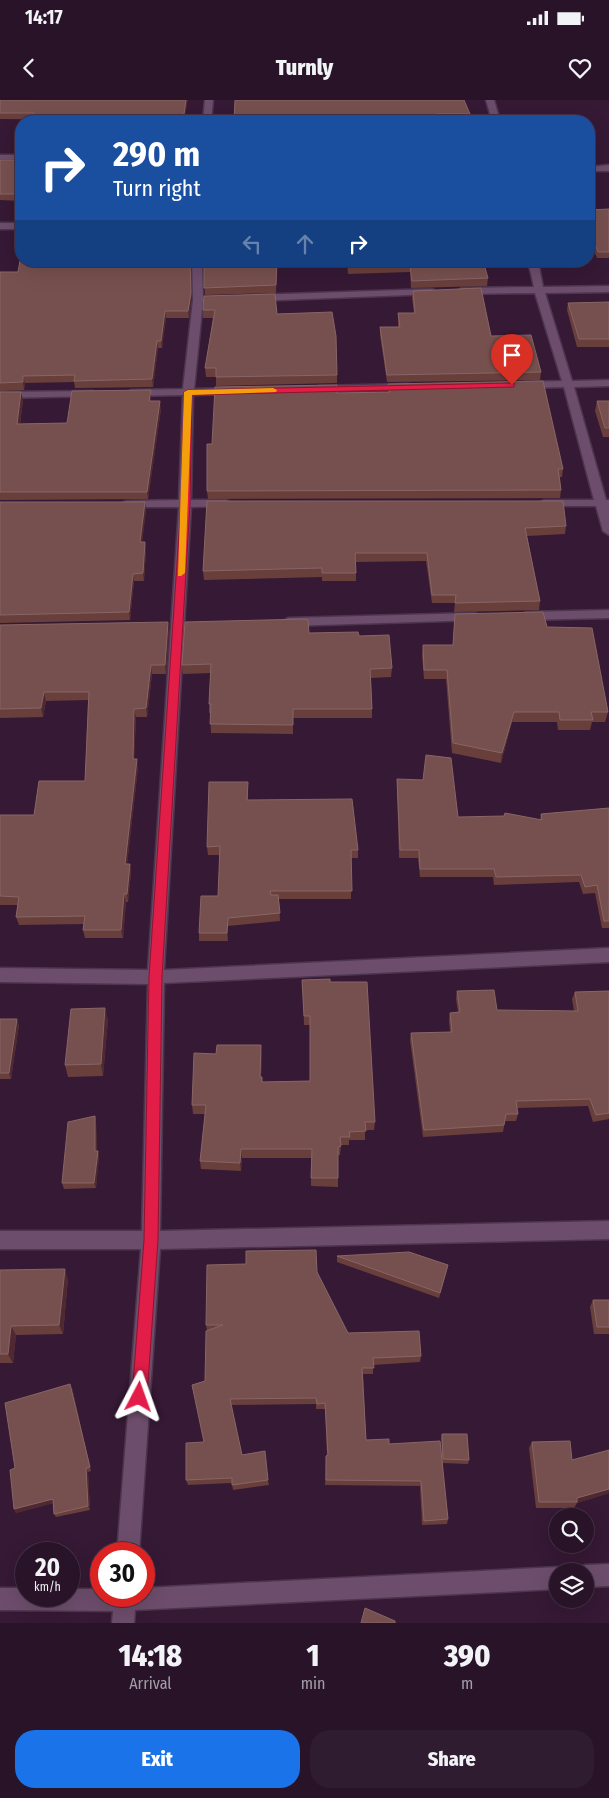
<!DOCTYPE html>
<style>
body{margin:0;font-family:"Fira Sans Condensed",sans-serif;background:#301c30;color:#f1f3f6;height:100vh;display:flex;flex-direction:column;font-size:19px;white-space:nowrap}
*{box-sizing:border-box;margin:0}
p{font-size:16px;color:#a59ea8}
.icon{flex:none;width:28px;height:28px;fill:none;stroke:currentColor;stroke-width:2;stroke-linecap:round;stroke-linejoin:round}
.map{position:relative;height:1523px;overflow:hidden}
.drawer{display:flex;flex-direction:column;background:#281328;flex:1}
.drawer>*{flex:none}
.hud{position:absolute;left:15px;top:15px;width:580px;height:152px;border-radius:20px;box-shadow:0 5px 20px #0002,0 0 0 1px #443245;background:#1a4fa0;color:#fff;overflow:hidden}
.fabs{position:absolute;left:549px;top:1408px;display:grid;gap:10px}
.fabs a{display:grid;place-items:center;width:45px;height:45px;border-radius:50%;background:#281328;box-shadow:0 5px 20px #0002,0 0 0 1px #443245;font-size:25px}
.speed{position:absolute;left:15px;top:1442px;display:flex;gap:10px;font-size:25px;font-weight:700;text-align:center}
.speed>*{display:grid;place-content:center;width:65px;height:65px;border-radius:50%;background:#281328;box-shadow:0 5px 20px #0002,0 0 0 1px #443245;line-height:1}
.speed small{font-size:12px;font-weight:400}
.speed .limit{border:8px solid #d22;background:#fff;color:#111}
.pin{position:absolute;display:grid;place-items:center;width:42px;height:42px;color:#fff;margin:-51px -21px;border-radius:50% 50% 50% 0;rotate:-45deg;box-shadow:0 0 5px #0007}
.pin .icon{rotate:45deg}
.me{position:absolute;width:55px;margin:-28px;rotate:4deg;stroke-linejoin:round;filter:drop-shadow(0 0 4px #0008)}
.turn{display:flex;align-items:center;gap:18px;height:105px;padding:0 15px;font-size:22px}
.turn .icon{width:65px;height:65px;stroke-width:2.5}
.turn b{display:block;font-size:35px;line-height:42px}
.lanes{display:flex;align-items:center;height:48px;padding:0 15px;background:#0003;justify-content:center;gap:25px;direction:ltr}
.lanes .off{opacity:.35}
.eta{display:flex;justify-content:space-evenly;align-items:center;height:85px;text-align:center}
.eta b{font-size:30px;font-weight:800;line-height:35px}
.primary-button{display:flex;gap:10px;margin-top:auto;padding:10px 15px}
.primary-button a{flex:1;height:58px;border-radius:20px;background:#1a73e8;color:#fff;font-size:20px;font-weight:800;line-height:58px;text-align:center}
.primary-button a+a{background:#301c30;color:#f1f3f6}
.status{display:flex;justify-content:space-between;align-items:center;height:35px;padding:0 25px;background:#281328;direction:ltr}
.status svg{height:14px;fill:currentColor}
header{display:flex;justify-content:space-between;align-items:center;height:65px;padding:0 15px;background:#281328;font-size:22px;font-weight:800}
.map>svg:first-child{display:block}
.lines{fill:none;stroke-linecap:round;stroke-linejoin:round}
.street-casing{stroke:#4d364d;stroke-width:3}
.street{fill:#6d4d6c;fill-rule:evenodd}
.wall{fill:#693f3c}
.shaded-wall{fill:#4f2931}
.building{fill:#76504e;stroke:#886566}
.route{fill:#e11d48;stroke:#92132f}
.slow{fill:#f59e0b}
</style>
<div class="status"><b>14:17</b><svg viewBox="0 0 49 12"><path d="M0 12V9h3v3zM5 12V6h3v6zM10 12V3h3v9zM15 12V0h3v12zM26 1h20v11H26zM47 4h2v5h-2z"/></svg></div>
<header><svg class="icon" aria-label="back" viewBox="0 0 24 24"><path d="M15 5l-7 7 7 7"/></svg>Turnly<svg class="icon" aria-label="heart" viewBox="0 0 24 24"><path d="M12 20l-8-8c-3-5 5-10 8-4 3-6 11-1 8 4z"/></svg></header>
<div class="map">
<svg width="609" height="1523" viewBox="0 0 609 1523">
<rect width="100%" height="100%" fill="#361935"/>
<g class="lines">
<g class="street-casing">
<path id="street" d="M205 0H213L211 21H203Z
M486 0H494L500 21H492Z
M0 55H21V59H0Z
M609 65V71H589V67Z
M0 123H21V129H0Z
M192 161H202L203 200 194 289 235 288 240 291 235 294 193 295 191 400H226L232 403 226 406 191 407 164 870 609 848V862L164 883 160 1131 609 1121V1139L160 1149 139 1454H117L141 1149H0V1131H142L148 884 0 882V868L148 870 179 407H126L120 404 126 401 179 400 183 295 131 296 126 293 131 290 183 289 193 200Z
M528 161H538L543 187 609 186V192L545 193 572 281 609 280V286L574 287 606 400H609V435L603 431 596 406H544L538 403 544 400H594L564 287 526 288 521 285 526 282 562 281 535 193 462 194 457 191 462 188 534 187Z
M431 189 434 190V194L255 201 250 198 255 195Z
M408 284 412 285 413 287 412 289 318 292 313 289 318 286Z
M93 291 98 294 97 296 0 298V292Z
M609 510V518L526 520 520 516 526 512Z
M475 513 481 517 479 520 288 526 282 522 288 518Z
M609 1464V1486L585 1487V1471H576L577 1468 585 1465Z
M558 1467 566 1471H558V1489L135 1510 134 1523H112L113 1511 0 1510V1488H26V1496H69V1489H101V1496H144V1488Z"/>
</g>
<use href="#street" class="street"/>
</g>
<path class="wall" d="M0 0 184 21 0 19Z
M235 0 470 14 469 21H234Z
M0 60H21V101L0 100Z
M609 109V158H597L589 137V110Z
M204 161H277L276 193 205 195Z
M279 161H303V162Z
M347 161H483L488 178 487 186 411 188 410 172 348 174Z
M0 172H18L191 200 189 218H166L162 248H158L153 287 75 288 74 282 25 283 24 290 0 291Z
M413 191 491 236 541 272 540 280 387 282 380 235V227H398V213H414L412 198Z
M204 196 277 214 337 275V283L216 286V277H206L205 268 213 218H203V210Z
M609 202V247H577L567 210 568 203Z
M388 284 563 369 562 377H560L561 390 560 398 208 399 207 391 212 344 337 293 388 292Z
M151 290V301L161 309 148 399 0 400V292H21L23 300 20 324 67 323Z
M597 301H609V337H603L595 311Z
M207 401 566 426 565 434 527 436 540 501 539 510 454 512 455 503H432L426 461 356 462V481H322V477L204 480 203 471Z
M0 402H145L146 410 142 442H145L146 450 144 481H134L130 520 0 523Z
M455 514 547 527 608 612 605 622H592L590 630H558L557 622H512L501 663 452 653 446 579H424L422 555 423 545H453Z
M0 525 169 531 166 574H152L147 617H136L134 659 138 668 127 764H130L131 773 128 802H126L123 838H85L83 830 84 824 19 825 16 817 18 805H0V715H34L85 681 88 600 46 601 43 617 0 618Z
M309 533 359 536 392 568 391 577 371 578 372 609V618H293V634L211 633 210 613H209V604L211 573 183 574 182 565Z
M397 679 458 717 540 720 541 714 609 708V828H602L595 793 583 794 579 782 494 785 493 777H420L418 758H399L397 687Z
M248 690V700L358 750V758H351V799H279L280 821 228 826V841H199V833L218 796 220 755H208L207 747Z
M330 882 375 1022 374 1030H365V1040H349V1045H341L340 1055H338V1087L311 1086V1058H242L241 1071 201 1069 200 1061 205 1014H193L192 1005 262 954 261 977 263 982 310 981V925H304L303 889Z
M457 891 497 910 574 911 572 899 575 892 609 891V1019L593 1022 588 1006 517 1008 518 1014 516 1021H505L503 1032 423 1037 410 940 411 933 450 932 449 920 450 913 458 912 456 899Z
M0 919 19 925 11 979H0Z
M108 919 103 976 68 977 65 965Z
M95 1016 96 1022 97 1051 99 1056 96 1088 64 1089 62 1083Z
M337 1156 447 1170 439 1198 337 1162Z
M0 1170 68 1179 63 1234 16 1235 13 1263H0Z
M317 1172 348 1233 421 1256 420 1262 373 1265V1274H363L366 1340 389 1344 442 1359 441 1338 442 1334 469 1360 468 1364 442 1363 448 1419 447 1424 422 1425 420 1386 325 1385 326 1356 327 1355 325 1309H316V1304L231 1305 242 1355 268 1380 269 1385 233 1390 232 1383 188 1385 186 1380 204 1342 205 1281 207 1231 206 1225Z
M593 1200H609V1234H594L590 1207Z
M72 1288 91 1371 88 1372 90 1410 56 1417 54 1414 53 1403 16 1413 14 1409 15 1368Z
M532 1342 572 1360 609 1350V1393L577 1403 574 1408H536L529 1348Z"/>
<path class="shaded-wall" d="M186 0H188L184 21H183Z
M190 161 191 200 189 218 188 211Z
M165 211 166 218 162 248 161 241Z
M157 241 158 248 153 287 152 279Z
M23 276 25 283 24 290 23 282Z
M151 290V297L150 309 149 301Z
M21 292 23 300 19 332 17 324Z
M160 301 161 309 148 399 147 392Z
M145 402 146 410 141 450 140 442Z
M145 442 146 450 144 481 143 473Z
M133 474 134 481 130 520 129 512Z
M168 522 169 531 166 574 165 565Z
M151 565 152 574 147 617 146 608Z
M44 592 46 601 43 617 41 608Z
M134 609 136 617 134 668 133 659Z
M514 612 512 622 501 663 502 653Z
M137 659 138 668 126 773 125 764Z
M130 764 131 773 128 802 127 794Z
M124 794 126 802 123 838 121 830Z
M228 818V841L227 833Z
M105 908 108 919 103 976 101 964Z
M17 919 19 925 11 979 9 973Z
M261 945 262 954 261 986 260 977Z
M95 1016 96 1022 97 1056 98 1051 99 1056 96 1088 94 1083 95 1051Z
M241 1049 242 1058 241 1071 240 1063Z
M65 1169 68 1179 63 1234 59 1225Z
M11 1226 16 1235 13 1263 8 1254Z
M70 1284 72 1288 91 1371 90 1367Z
M86 1368 88 1372 90 1410 88 1406Z
M609 1389V1393L577 1403V1398Z
M53 1399 55 1403 16 1413 14 1409Z"/>
<path class="building" d="M0 0H186L183 21H33L34 13H0Z
M235 0H464L470 14H436V19L421 18 422 21H234Z
M0 60H21V94H0Z
M609 109V152H598L589 128V110Z
M21 155V161H190L191 193 188 211H165L161 241H157L152 279 74 281 75 275 23 276V282L0 283V172H18Z
M204 161H277L276 185 204 188Z
M348 161H483L488 178 412 181 410 165 348 166Z
M481 188 491 236 531 235 541 272 387 275 380 227H400L398 213H415L413 191Z
M275 194 277 214 332 212 336 236 337 275 216 277V268H205L215 210H203L204 196Z
M609 202V239H579L568 203Z
M543 281 563 369H558L561 390 207 391V344H212L215 287 337 285V293L390 292 388 284Z
M151 290 149 301H160L147 392H0V292H21L17 324 67 323 72 291Z
M597 301H609V328H605Z
M207 401H563L566 426 525 428 540 501 455 503 456 495H432L427 453H355L356 473H322V468L203 471Z
M0 402H145L140 442H145L143 473 133 474 129 512 0 515Z
M543 512 547 527 592 528 608 612H591L593 620H560L559 612H514L502 653 453 643 447 570H424L423 545H453L455 514Z
M305 519 308 520 309 533 358 532 359 536 389 535 392 568 370 569 372 609H293V625L210 624 211 604H209L211 564 182 565 185 522Z
M168 522 165 565H151L146 608 134 609 133 659H137L125 764H130L127 794H124L121 830H83L85 816 16 817 19 797 0 796V715H34L39 681H85L89 592H44L41 608 0 609V525Z
M426 655 451 658 458 717 504 716 505 713 542 720 541 714 609 708V821H604L597 785 585 787 581 775 496 777 494 769H420L419 750H400L397 679 423 680Z
M209 682H248L247 700 352 699 358 750H351L352 791H270L271 795H278L280 813 228 818 227 833H199L201 796H218L220 746 207 747Z
M330 879V882H367L375 1022H365L366 1031 349 1032 350 1037H340L341 1046 338 1047V1078H311L312 1049H241L240 1063 200 1061 206 1005H192L194 953 216 954 217 945H261L260 977H262V982L310 981V916H304L302 880Z
M494 890 497 910 578 911 575 892 609 891V1013L596 1015 590 999 516 1001 518 1014H506L504 1025 424 1030 411 933 452 932 450 913 460 912 457 891Z
M105 908 101 964 65 965 71 909Z
M0 919H17L9 973H0Z
M95 1016V1051H98L94 1083H62L68 1022Z
M316 1150 317 1172 348 1233 419 1231 421 1256 373 1258 374 1268H362L366 1340 389 1339V1344L440 1341 448 1419 424 1421 421 1381 326 1380V1356L328 1355 325 1303 317 1304 316 1298 230 1299 242 1355 265 1351 268 1380 232 1385V1378L186 1380V1343L204 1342 192 1285 205 1281 206 1231 223 1225H206L207 1165 246 1164V1151Z
M409 1152 448 1165 440 1193 337 1156Z
M65 1169 59 1225 11 1226 8 1254H0V1170Z
M593 1200H609V1227H597Z
M70 1284 90 1367 86 1368 88 1406 54 1414 53 1399 14 1409 10 1370 15 1368 5 1303Z
M442 1334H467L469 1360 443 1359Z
M570 1341 572 1360 609 1350V1389L577 1398V1402H539L532 1342Z
M365 1508 395 1521V1523H361Z"/>
<path class="route" d="M512 283H514V287L192 295 190 404 162 877 158 1140 147 1297 145 1302 139 1305 134 1302 132 1297 144 1140 149 877 181 404 184 292 188 290Z"/>
<path class="slow" d="M273 288 277 290 276 292 192 295 185 473 181 476H178L184 292 188 290Z"/>
</svg>
<div class="fabs">
<a><svg class="icon" aria-label="search" viewBox="0 0 24 24"><circle cx="10" cy="10" r="6"/><path d="M15 15l6 6"/></svg></a>
<a><svg class="icon" aria-label="layers" viewBox="0 0 24 24"><path d="M12 4l9 5-9 5-9-5zM3 14l9 5 9-5"/></svg></a>
</div>
<div class="speed"><div>20<small>km/h</small></div><div class="limit">30</div></div>
<div class="pin" style="left:512px;top:285px;background:#d93025"><svg class="icon" aria-label="arrive" viewBox="0 0 24 24"><path d="M6 21V4h12l-3 4 3 4H6"/></svg></div>
<svg class="me" style="left:139px;top:1297px" viewBox="-20 -20 40 40"><path d="M0-17L14 15 0 8-14 15z" fill="#e11d48" stroke="#fff" stroke-width="4"/></svg>
<div class="hud">
<div class="turn"><svg class="icon" aria-label="right" viewBox="0 0 24 24"><path d="M7 20v-9h11M14 6l5 5-5 5"/></svg><div><b>290 m</b>Turn right</div></div>
<div class="lanes"><svg class="icon off" aria-label="left" viewBox="0 0 24 24"><path d="M17 20v-9H6M10 6l-5 5 5 5"/></svg><svg class="icon off" aria-label="ahead" viewBox="0 0 24 24"><path d="M12 20V5M6 11l6-6 6 6"/></svg><svg class="icon" aria-label="right" viewBox="0 0 24 24"><path d="M7 20v-9h11M14 6l5 5-5 5"/></svg></div>
</div>
</div>
<section class="drawer">
<div class="eta">
<div><b>14:18</b><p>Arrival</p></div>
<div><b>1</b><p>min</p></div>
<div><b>390</b><p>m</p></div>
</div>
<div class="primary-button"><a>Exit</a><a>Share</a></div>
</section>
